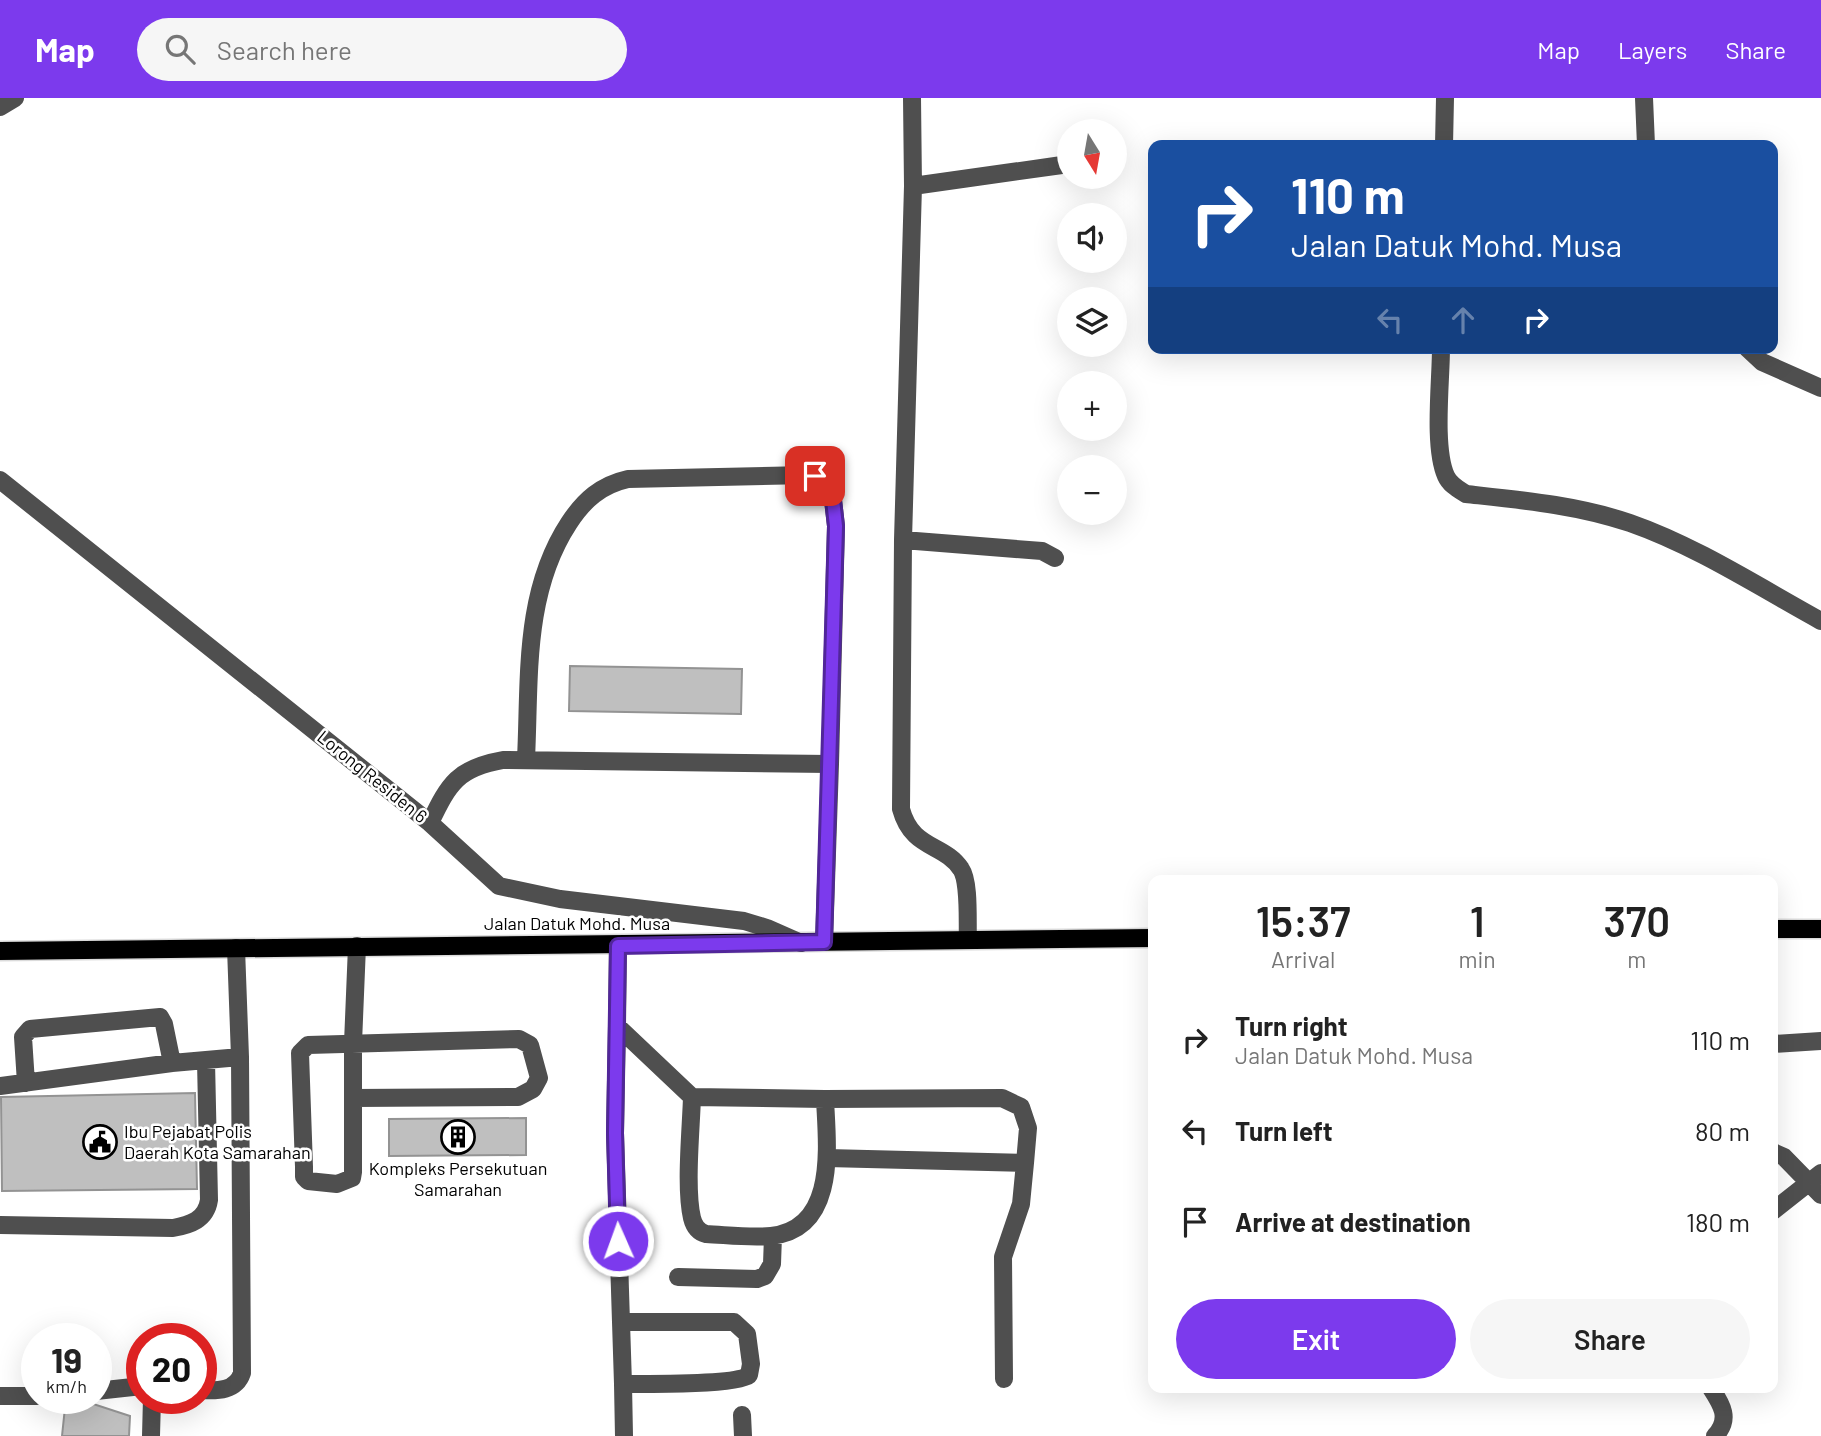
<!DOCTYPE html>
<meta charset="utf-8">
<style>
body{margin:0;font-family:Barlow,sans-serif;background:#f6f6f6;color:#222;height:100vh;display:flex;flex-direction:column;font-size:26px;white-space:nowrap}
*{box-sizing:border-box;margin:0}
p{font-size:23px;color:#767676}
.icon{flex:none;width:38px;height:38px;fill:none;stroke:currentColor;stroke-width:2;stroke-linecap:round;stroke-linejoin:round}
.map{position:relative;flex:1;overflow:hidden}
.details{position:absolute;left:1148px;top:777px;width:630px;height:518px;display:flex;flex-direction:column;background:#fff;border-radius:14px;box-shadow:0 7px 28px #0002}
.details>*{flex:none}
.guide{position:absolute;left:1148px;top:42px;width:630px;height:214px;border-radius:14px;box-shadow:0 7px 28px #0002;background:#1a4fa0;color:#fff;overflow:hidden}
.needle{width:46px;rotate:169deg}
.fabs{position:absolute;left:1057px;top:21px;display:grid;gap:14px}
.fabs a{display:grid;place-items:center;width:70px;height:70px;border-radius:50%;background:#fff;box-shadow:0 7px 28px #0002;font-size:35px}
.speed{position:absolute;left:21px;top:1225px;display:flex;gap:14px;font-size:35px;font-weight:700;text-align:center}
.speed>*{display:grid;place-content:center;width:91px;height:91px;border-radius:50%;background:#fff;box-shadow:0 7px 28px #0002;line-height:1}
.speed small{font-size:18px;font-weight:400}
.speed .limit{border:10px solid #d22;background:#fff;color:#111}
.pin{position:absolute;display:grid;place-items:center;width:60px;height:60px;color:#fff;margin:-30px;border-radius:14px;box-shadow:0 4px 10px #0006}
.me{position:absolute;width:77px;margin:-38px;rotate:358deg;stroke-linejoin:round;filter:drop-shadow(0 0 5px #0008)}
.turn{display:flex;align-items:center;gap:24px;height:147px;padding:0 28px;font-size:32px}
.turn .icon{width:91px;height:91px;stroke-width:2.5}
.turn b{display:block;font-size:49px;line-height:60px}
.lanes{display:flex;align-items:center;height:66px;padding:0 28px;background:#0003;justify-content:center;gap:35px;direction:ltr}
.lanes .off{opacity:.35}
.eta{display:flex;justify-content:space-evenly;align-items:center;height:119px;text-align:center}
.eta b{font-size:42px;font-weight:600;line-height:49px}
.button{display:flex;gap:14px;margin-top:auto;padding:14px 28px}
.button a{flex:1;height:80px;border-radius:42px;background:#7c3aed;color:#fff;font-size:28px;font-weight:600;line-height:80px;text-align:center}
.button a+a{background:#f6f6f6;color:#222}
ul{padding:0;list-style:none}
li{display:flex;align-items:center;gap:21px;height:91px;padding:0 28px}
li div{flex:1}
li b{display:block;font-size:26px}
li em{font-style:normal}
header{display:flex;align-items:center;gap:42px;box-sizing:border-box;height:98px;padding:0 35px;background:#7c3aed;color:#fff}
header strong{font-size:33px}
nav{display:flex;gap:38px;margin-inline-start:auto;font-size:24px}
.search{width:490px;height:63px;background:#f6f6f6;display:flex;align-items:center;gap:18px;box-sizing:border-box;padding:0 24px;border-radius:38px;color:#767676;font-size:26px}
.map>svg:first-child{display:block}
.building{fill:#bfbfbf;stroke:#939393;stroke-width:2}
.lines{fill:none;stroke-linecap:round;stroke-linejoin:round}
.major-casing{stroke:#dbdbdb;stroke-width:21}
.minor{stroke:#4f4f4f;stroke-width:18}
.major{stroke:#000;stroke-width:18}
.route-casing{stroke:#51269a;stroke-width:18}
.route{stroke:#7c3aed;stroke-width:12}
.labels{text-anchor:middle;stroke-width:5;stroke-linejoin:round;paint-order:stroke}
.street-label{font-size:18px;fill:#000;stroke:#fff}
.poi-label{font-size:18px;fill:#000;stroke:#fff;text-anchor:start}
</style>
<header>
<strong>Map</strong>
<div class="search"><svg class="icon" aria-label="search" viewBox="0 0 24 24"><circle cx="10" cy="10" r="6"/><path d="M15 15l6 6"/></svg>Search here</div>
<nav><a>Map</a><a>Layers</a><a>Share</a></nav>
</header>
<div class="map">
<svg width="1821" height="1338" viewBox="0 0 1821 1338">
<rect width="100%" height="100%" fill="#fff"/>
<path class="building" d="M570 568 742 571 741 616 569 613Z
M195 995 197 1091 2 1093 1 999Z
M526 1020V1057L389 1058V1021Z
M66 1300H75L130 1318 129 1338H62Z"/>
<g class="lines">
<g class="major-casing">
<path id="major" d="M1773 831H1821
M0 853 1153 840"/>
</g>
<path class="minor" d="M912 0 913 88 903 442 901 711C912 752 944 745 961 771 970 784 967 825 968 842
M1644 0 1646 47
M0 9 15 0
M1444 47 1445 0
M913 88 1069 66
M1441 250C1441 283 1433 349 1446 378 1450 387 1458 391 1466 396 1521 402 1577 407 1630 425 1696 448 1759 489 1821 523
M1747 250 1762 264 1821 290
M0 382 430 725 499 788 560 801 744 823 767 830 801 845
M903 442 1042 453 1055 460
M526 661C530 580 523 495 569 425 584 402 601 387 628 381L808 377 821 380 833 402 836 428 830 666
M430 725C449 685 458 670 503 662L830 666 824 844
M618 847 617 928 692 999 825 1001C827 1047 838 1131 771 1138 750 1140 727 1137 706 1136 698 1134 694 1128 692 1120 685 1090 691 1032 692 999
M617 928 615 1035 621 1224H734L747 1236 751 1266 749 1277C737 1287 644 1286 623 1286L621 1224
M1773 946 1821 943
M26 985 23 939 30 931 160 919 164 926 172 965
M0 988 172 965 240 959
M354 1000 518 999 533 991 539 980 530 947 519 941 308 947 300 955 304 1069V1079L308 1083 337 1086 352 1080 353 1074V945L357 848
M825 1001 1002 1000 1021 1009 1028 1030 1025 1065 827 1060
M1773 1054 1784 1059 1821 1097
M1773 1113 1821 1075
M0 1127 173 1130C190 1127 206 1122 209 1102L206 963
M678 1179 757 1181 765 1178 772 1166 773 1138
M1004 1281 1003 1159 1021 1106 1025 1065
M623 1286 624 1338
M1711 1290C1722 1307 1731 1321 1715 1338
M201 1292C218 1293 236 1293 242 1275L240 959 236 850
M96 1293 142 1288
M0 1298H37
M742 1317 743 1338
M151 1338 152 1300"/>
<use href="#major" class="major"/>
</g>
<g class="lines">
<g class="route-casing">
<path id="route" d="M618 1143 615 1035 618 848 824 844 836 428 833 402 821 380 815 378"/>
</g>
<use href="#route" class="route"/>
</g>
<defs>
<g id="building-ring" transform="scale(1.75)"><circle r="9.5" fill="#fff" stroke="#000" stroke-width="1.5"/><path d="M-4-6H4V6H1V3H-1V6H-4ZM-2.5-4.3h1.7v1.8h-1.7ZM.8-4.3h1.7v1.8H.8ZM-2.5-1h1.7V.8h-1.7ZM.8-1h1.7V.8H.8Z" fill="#000"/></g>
<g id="civic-ring" transform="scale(1.75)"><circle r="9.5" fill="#fff" stroke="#000" stroke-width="1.5"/><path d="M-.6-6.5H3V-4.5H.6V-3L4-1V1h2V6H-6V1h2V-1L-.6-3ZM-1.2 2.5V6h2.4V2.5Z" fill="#000"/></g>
</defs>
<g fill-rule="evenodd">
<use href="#building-ring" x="458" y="1039"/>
<use href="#civic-ring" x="100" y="1044"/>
</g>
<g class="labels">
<g class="street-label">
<text transform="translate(372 679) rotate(39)" y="6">Lorong Residen 6</text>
<text x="577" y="832">Jalan Datuk Mohd. Musa</text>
</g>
<g class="poi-label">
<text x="124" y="1040">Ibu Pejabat Polis<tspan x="124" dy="21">Daerah Kota Samarahan</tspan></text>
<text x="458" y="1077" text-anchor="middle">Kompleks Persekutuan<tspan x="458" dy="21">Samarahan</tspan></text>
</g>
</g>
</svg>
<div class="fabs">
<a><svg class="needle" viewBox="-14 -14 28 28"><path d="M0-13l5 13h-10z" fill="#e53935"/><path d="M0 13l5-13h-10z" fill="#767676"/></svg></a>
<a><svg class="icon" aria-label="sound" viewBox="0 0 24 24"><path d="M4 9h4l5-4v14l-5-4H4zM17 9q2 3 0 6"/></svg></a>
<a><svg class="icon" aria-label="layers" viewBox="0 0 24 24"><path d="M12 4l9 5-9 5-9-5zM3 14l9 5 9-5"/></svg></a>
<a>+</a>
<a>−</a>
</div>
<div class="speed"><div>19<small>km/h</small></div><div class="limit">20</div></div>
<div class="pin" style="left:815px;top:378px;background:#d93025"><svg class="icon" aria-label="arrive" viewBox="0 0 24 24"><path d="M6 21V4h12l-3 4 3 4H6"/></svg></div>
<svg class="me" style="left:618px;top:1143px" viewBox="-20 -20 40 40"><circle r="17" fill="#7c3aed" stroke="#fff" stroke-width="3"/><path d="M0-11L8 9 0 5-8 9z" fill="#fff"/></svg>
<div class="guide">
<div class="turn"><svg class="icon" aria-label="right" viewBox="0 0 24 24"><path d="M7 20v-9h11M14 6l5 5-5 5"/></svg><div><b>110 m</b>Jalan Datuk Mohd. Musa</div></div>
<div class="lanes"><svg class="icon off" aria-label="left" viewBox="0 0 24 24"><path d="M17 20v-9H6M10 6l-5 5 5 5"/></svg><svg class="icon off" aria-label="ahead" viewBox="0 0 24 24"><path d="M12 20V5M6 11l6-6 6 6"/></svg><svg class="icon" aria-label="right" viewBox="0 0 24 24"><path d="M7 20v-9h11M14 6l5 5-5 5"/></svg></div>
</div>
<section class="details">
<div class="eta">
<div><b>15:37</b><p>Arrival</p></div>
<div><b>1</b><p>min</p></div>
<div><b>370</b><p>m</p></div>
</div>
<ul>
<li><svg class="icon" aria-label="right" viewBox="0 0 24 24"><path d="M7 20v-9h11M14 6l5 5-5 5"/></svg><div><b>Turn right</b><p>Jalan Datuk Mohd. Musa</p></div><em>110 m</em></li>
<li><svg class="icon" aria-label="left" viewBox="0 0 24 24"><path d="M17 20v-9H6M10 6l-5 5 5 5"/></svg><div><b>Turn left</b></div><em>80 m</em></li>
<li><svg class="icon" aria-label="arrive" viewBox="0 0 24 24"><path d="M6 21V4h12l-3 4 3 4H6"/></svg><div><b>Arrive at destination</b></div><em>180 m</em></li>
</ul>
<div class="button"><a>Exit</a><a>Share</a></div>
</section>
</div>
